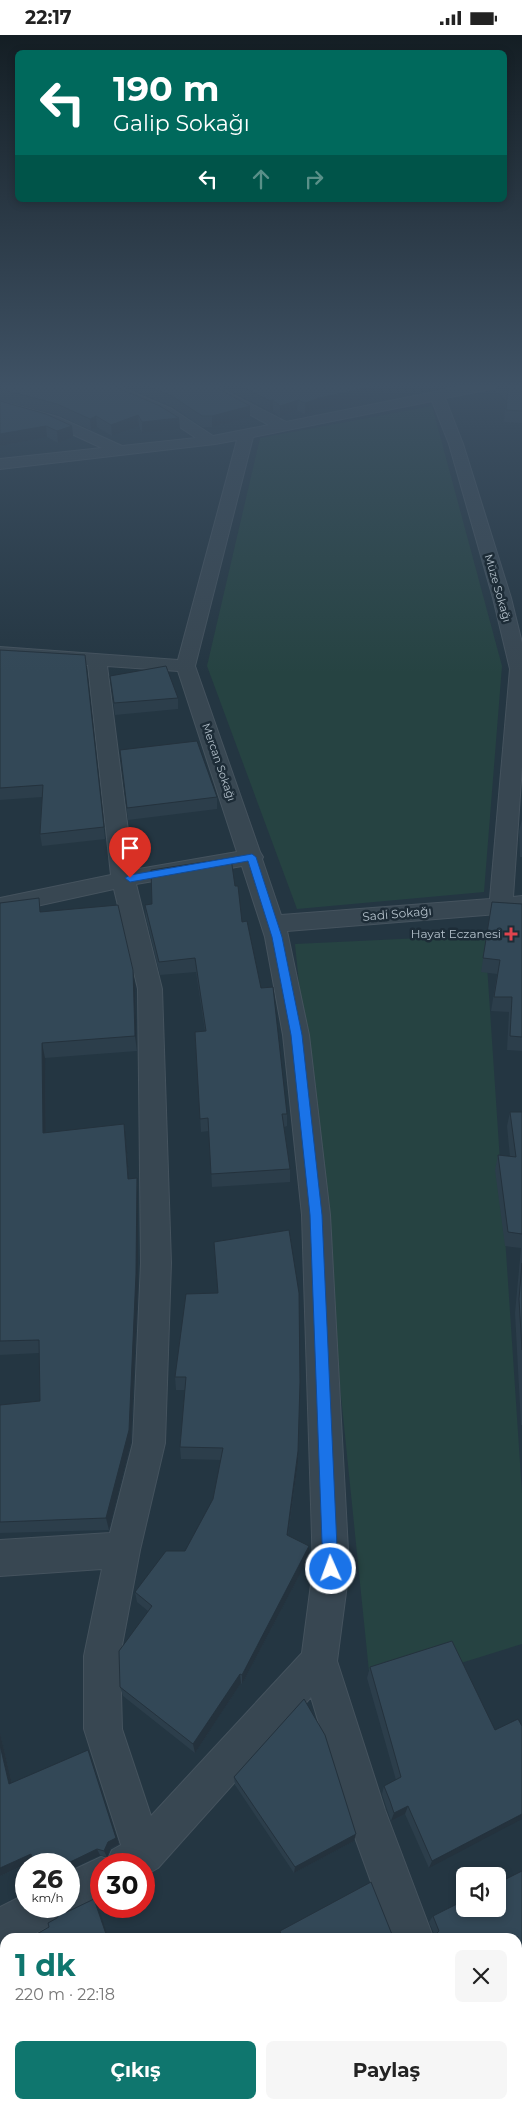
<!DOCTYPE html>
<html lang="tr">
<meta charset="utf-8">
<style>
body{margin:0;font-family:Montserrat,sans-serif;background:#f6f6f6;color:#222;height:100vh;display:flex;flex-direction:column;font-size:19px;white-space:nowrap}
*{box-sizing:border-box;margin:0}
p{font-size:16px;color:#767676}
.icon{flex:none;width:28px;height:28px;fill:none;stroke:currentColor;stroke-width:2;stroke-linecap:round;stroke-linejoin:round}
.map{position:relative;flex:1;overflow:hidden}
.side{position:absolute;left:0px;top:1898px;width:522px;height:176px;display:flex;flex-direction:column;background:#fff;border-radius:15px 15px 0 0;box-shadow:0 2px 8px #0003}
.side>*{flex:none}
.hud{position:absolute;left:15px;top:15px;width:492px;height:152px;border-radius:8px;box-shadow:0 2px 8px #0003;background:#00695c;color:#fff;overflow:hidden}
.fabs{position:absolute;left:456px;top:1832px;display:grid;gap:10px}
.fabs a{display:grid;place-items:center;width:50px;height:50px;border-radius:8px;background:#fff;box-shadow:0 2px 8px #0003;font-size:25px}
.speed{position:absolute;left:15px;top:1818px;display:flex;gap:10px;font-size:25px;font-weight:700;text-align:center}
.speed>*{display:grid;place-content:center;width:65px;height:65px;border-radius:50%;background:#fff;box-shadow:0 2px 8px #0003;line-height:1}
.speed small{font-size:12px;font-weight:400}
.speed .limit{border:8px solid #d22;background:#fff;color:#111}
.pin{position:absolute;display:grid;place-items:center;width:42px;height:42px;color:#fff;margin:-51px -21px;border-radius:50% 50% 50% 0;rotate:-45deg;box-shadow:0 0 5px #0007}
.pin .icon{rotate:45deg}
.me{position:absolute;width:55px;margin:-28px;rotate:358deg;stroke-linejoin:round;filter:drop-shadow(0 0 4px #0008)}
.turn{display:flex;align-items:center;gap:18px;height:105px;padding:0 15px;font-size:22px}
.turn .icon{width:65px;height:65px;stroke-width:2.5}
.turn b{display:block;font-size:35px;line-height:42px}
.lanes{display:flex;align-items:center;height:48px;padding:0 15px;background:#0003;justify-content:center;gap:25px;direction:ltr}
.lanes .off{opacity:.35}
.round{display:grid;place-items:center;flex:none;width:52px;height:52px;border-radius:8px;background:#f6f6f6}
.overview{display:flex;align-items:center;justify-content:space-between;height:85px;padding:0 15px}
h1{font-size:30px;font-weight:700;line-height:38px;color:#0f766e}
.action{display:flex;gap:10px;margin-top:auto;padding:10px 15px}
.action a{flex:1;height:58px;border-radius:8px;background:#0f766e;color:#fff;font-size:20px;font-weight:700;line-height:58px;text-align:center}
.action a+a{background:#f6f6f6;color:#222}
.status{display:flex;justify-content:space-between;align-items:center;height:35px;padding:0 25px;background:#fff;direction:ltr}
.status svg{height:14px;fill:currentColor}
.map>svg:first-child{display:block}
.green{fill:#264342}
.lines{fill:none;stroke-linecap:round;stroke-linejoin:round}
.street-casing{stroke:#45535e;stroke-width:2}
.street{fill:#384752;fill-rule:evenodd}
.wall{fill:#2c3e4b}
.shaded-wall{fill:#24323d}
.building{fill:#334857;stroke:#24323d}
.route{fill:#1a73e8;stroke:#114b97}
.health-dot{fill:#e0444e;stroke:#1d2c37;stroke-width:2}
.labels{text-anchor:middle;stroke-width:5;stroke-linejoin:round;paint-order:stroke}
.far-street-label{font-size:11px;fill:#b5c2cc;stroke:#1d2c37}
.street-label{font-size:12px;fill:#b5c2cc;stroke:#1d2c37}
.poi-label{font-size:12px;fill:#b5c2cc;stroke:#1d2c37;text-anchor:end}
</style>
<div class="status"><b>22:17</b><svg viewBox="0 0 49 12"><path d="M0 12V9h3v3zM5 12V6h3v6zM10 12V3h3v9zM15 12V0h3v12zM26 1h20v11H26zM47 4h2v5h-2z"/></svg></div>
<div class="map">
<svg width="522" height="2073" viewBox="0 0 522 2073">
<rect width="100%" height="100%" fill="#243642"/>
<path class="green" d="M432 371 502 631 484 857 297 874 207 631 260 403Z
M485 900 522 1458V1609L371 1656 295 909Z"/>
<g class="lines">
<g class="street-casing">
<path id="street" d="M92 348H111L172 374 213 401 269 390 192 348H210L286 387 479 348H508L501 352 445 363 463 409 511 563 522 608V731L513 862 522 861V877L287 896 309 1000 330 1180 349 1534 337 1626 385 1775 433 1902H391L345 1775 311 1662 158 1833 144 1841V1829H101V1864L69 1880 63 1877 60 1886 28 1902H5V1914L0 1916V1872L26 1859V1871H69V1837L101 1822 108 1824 112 1815 121 1810 84 1694V1621L102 1534 0 1541V1505L110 1498 133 1408 141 1228 138 954 114 854 0 879V863L111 840 88 630 0 624V612L178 625 237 405 215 409 0 434V424L102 413 48 388 0 374V366L58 382 122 411 196 403 162 380 94 351ZM432 366 449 409 493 563 510 634 490 864 281 880 262 824 263 822 260 817 195 631 253 402ZM107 631 178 636 237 817 133 835ZM242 831 265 902 283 1000 302 1180 313 1534 302 1618 151 1781 122 1694 120 1621 140 1515 165 1408 171 1228 162 954 136 849Z
M451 2069H496L497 2073H452Z"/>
</g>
<use href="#street" class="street"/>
</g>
<path class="wall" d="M107 348 180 394 142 398 139 391 112 401 97 392 91 395 58 380 0 365V352Z
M116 348H208L250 382 212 392H202L173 372Z
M215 348H383V360L319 374 305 379 297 375 280 382 273 376H270Z
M496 348H522V388L504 387 506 365 495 355Z
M0 365 72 391 73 402 58 408 47 402 0 411Z
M0 615 85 620 105 804 42 811 40 799 42 762 0 765Z
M110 641 178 663V674L115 680Z
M121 727 217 762V774L128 785Z
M522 784V822H520L519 796Z
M235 851 242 887 287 1079V1091L284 1092 290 1134V1147L212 1152 209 1096 201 1097 195 997 205 996 196 937 160 940 146 883 145 870 152 869Z
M492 867 522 869V1016L507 1015 509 977 491 976 497 939 481 937Z
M0 868 41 877 135 950 137 1016 45 1023 46 1098 126 1104 129 1144 137 1143 138 1158V1253L131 1408 109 1495 0 1498V1370L40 1366 39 1318 0 1320Z
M510 1077H522V1390H521L515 1278 521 1213 505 1211 495 1135 498 1120 510 1122 507 1091Z
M186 1259 298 1416V1428L288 1500 309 1522 242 1649 241 1648 195 1718 123 1661 120 1652 148 1576 137 1567 135 1557 185 1516 213 1464 221 1425 181 1424 180 1412 185 1355H176L175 1342Z
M370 1632 495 1695 518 1684 429 1833 405 1779 391 1786 382 1759 384 1751 396 1745 367 1643Z
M0 1698 12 1748 91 1723 119 1809 111 1813 107 1822 100 1820 32 1827 0 1841Z
M234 1742 354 1806 294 1838 235 1750Z
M522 1836V1943L518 1946V1902H433L435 1901 429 1887 433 1881Z"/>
<path class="shaded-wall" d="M384 349 383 360 319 374 305 379V368L319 363Z
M273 365V376H270V366Z
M298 365 297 375 280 382V371Z
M250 371V382L212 392V381Z
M138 380 139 391 112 401 111 390Z
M96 381 97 392 91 395 90 384Z
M179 383 180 394 142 398V387Z
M46 391 47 402 0 411V399Z
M72 391 73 402 58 408 57 396Z
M133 935 135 950 137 1016 135 1001Z
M42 1008 45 1023 46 1113 43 1098Z
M124 1089 126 1104 130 1158 128 1144Z
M137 1143 138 1158V1253L131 1408 109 1495 106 1483Z
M298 1416V1428L286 1511 287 1500Z
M309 1511V1522L242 1649V1640Z
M240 1639 241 1648 195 1718 193 1709Z
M0 1698 14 1757 9 1749 0 1710Z
M88 1715 119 1809 111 1813 107 1822 104 1816Z
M408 1771 405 1779 391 1786 394 1778Z
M522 1779V1784L429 1833 432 1826Z
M356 1799 354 1806 294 1838 295 1832Z
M97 1814 100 1820 69 1835V1829H66Z
M31 1819 35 1825 0 1841V1833Z
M94 1864 97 1868 108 1902H107Z
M20 2069H26L19 2073H12Z"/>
<path class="building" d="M8 348H107L160 371 179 383 142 387 138 380 111 390 96 381 90 384 57 369 0 354V352Z
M141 348H208L250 371 212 381H202L172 361Z
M235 348H383L384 349 319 363 305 368 298 365 280 371 273 365 270 366Z
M503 348H522V376L506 375 508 353Z
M0 366 46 379 72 391 57 396 46 391 0 399Z
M0 615 85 620 104 792 40 799 43 750 0 753Z
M166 631 178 663 114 668 110 641Z
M197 706 217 762 127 773 120 715Z
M231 823 235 851H238L242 887 247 886 261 953 273 952 287 1079H282L290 1134 211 1139 208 1083 200 1084 195 997 206 996 195 923 159 927 145 870 152 869 151 835Z
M39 863 40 877 118 870 133 935 135 1001 42 1008 43 1098 124 1089 128 1144 137 1143 136 1239 129 1395 106 1483 0 1487V1370L40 1366 39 1305 0 1306V868Z
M492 867 522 869V1002L510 1001 512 962H494L500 925 483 923Z
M510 1077H522V1199L508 1197 498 1120 516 1122Z
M289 1195 299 1258 300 1347 298 1416 287 1500 309 1511 242 1640 240 1639 193 1709 120 1652 119 1616 152 1571 135 1557 166 1516H185L213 1464 223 1413 180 1412 186 1342H175L186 1259 218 1258 214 1207Z
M522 1228V1315L519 1264Z
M452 1606 495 1695 518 1684 522 1691V1779L432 1826 408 1771 394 1778 390 1766 384 1751 401 1742 370 1632Z
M304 1664 325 1700 356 1799 295 1832 234 1742Z
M0 1710 9 1749 88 1715 116 1803 108 1807 104 1816 97 1814 66 1829H33L31 1819 0 1833Z
M522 1836V1942L518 1944V1902H438L436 1899 439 1896 433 1881 465 1865V1874H498V1848Z
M371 1847 393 1902H282L280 1896Z
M94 1864 107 1902H36L35 1900 49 1892 48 1888 57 1883 61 1875 67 1877Z
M5 1952V2069H20L12 2073H0V1955Z
M121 2069H142L143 2072 150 2069H287L288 2073H111Z"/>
<linearGradient id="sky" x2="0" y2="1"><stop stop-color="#141e24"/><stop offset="0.55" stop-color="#3f5265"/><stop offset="1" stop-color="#3f5265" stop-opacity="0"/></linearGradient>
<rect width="522" height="638" fill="url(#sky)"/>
<path class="route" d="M252 819 256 822 282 902 302 1000 322 1180 338 1534 336 1539 331 1541 325 1539 323 1534 310 1180 291 1000 272 902 248 826 130 847 125 843 130 840Z"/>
<path class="health-dot" d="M508.5 891.5h5v5h5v5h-5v5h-5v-5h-5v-5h5z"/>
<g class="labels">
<g class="far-street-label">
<text transform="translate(498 553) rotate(74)" y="4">Müze Sokağı</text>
<text transform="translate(219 727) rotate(71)" y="4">Mercan Sokağı</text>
</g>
<g class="street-label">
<text transform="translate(397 879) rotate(-5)" y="4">Sadi Sokağı</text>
</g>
<g class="poi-label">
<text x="501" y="903">Hayat Eczanesi</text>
</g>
</g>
</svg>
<div class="fabs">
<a><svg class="icon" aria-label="sound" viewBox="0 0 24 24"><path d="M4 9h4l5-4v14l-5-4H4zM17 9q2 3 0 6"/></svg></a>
</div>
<div class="speed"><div>26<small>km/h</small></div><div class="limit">30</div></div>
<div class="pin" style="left:130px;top:843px;background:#d93025"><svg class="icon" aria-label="arrive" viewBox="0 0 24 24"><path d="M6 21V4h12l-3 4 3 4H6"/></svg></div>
<svg class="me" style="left:331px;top:1534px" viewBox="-20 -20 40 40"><circle r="17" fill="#1a73e8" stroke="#fff" stroke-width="3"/><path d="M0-11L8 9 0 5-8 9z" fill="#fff"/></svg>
<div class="hud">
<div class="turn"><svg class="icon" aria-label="left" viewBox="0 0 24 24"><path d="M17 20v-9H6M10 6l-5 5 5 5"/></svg><div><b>190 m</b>Galip Sokağı</div></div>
<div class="lanes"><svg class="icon" aria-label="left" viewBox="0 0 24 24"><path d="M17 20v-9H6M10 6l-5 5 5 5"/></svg><svg class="icon off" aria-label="ahead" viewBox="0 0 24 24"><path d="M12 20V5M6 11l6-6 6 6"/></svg><svg class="icon off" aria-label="right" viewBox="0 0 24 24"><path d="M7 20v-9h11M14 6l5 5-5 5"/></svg></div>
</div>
<section class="side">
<div class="overview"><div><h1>1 dk</h1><p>220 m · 22:18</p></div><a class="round"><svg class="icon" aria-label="close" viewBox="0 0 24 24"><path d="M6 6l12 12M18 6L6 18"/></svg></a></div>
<div class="action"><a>Çıkış</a><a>Paylaş</a></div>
</section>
</div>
